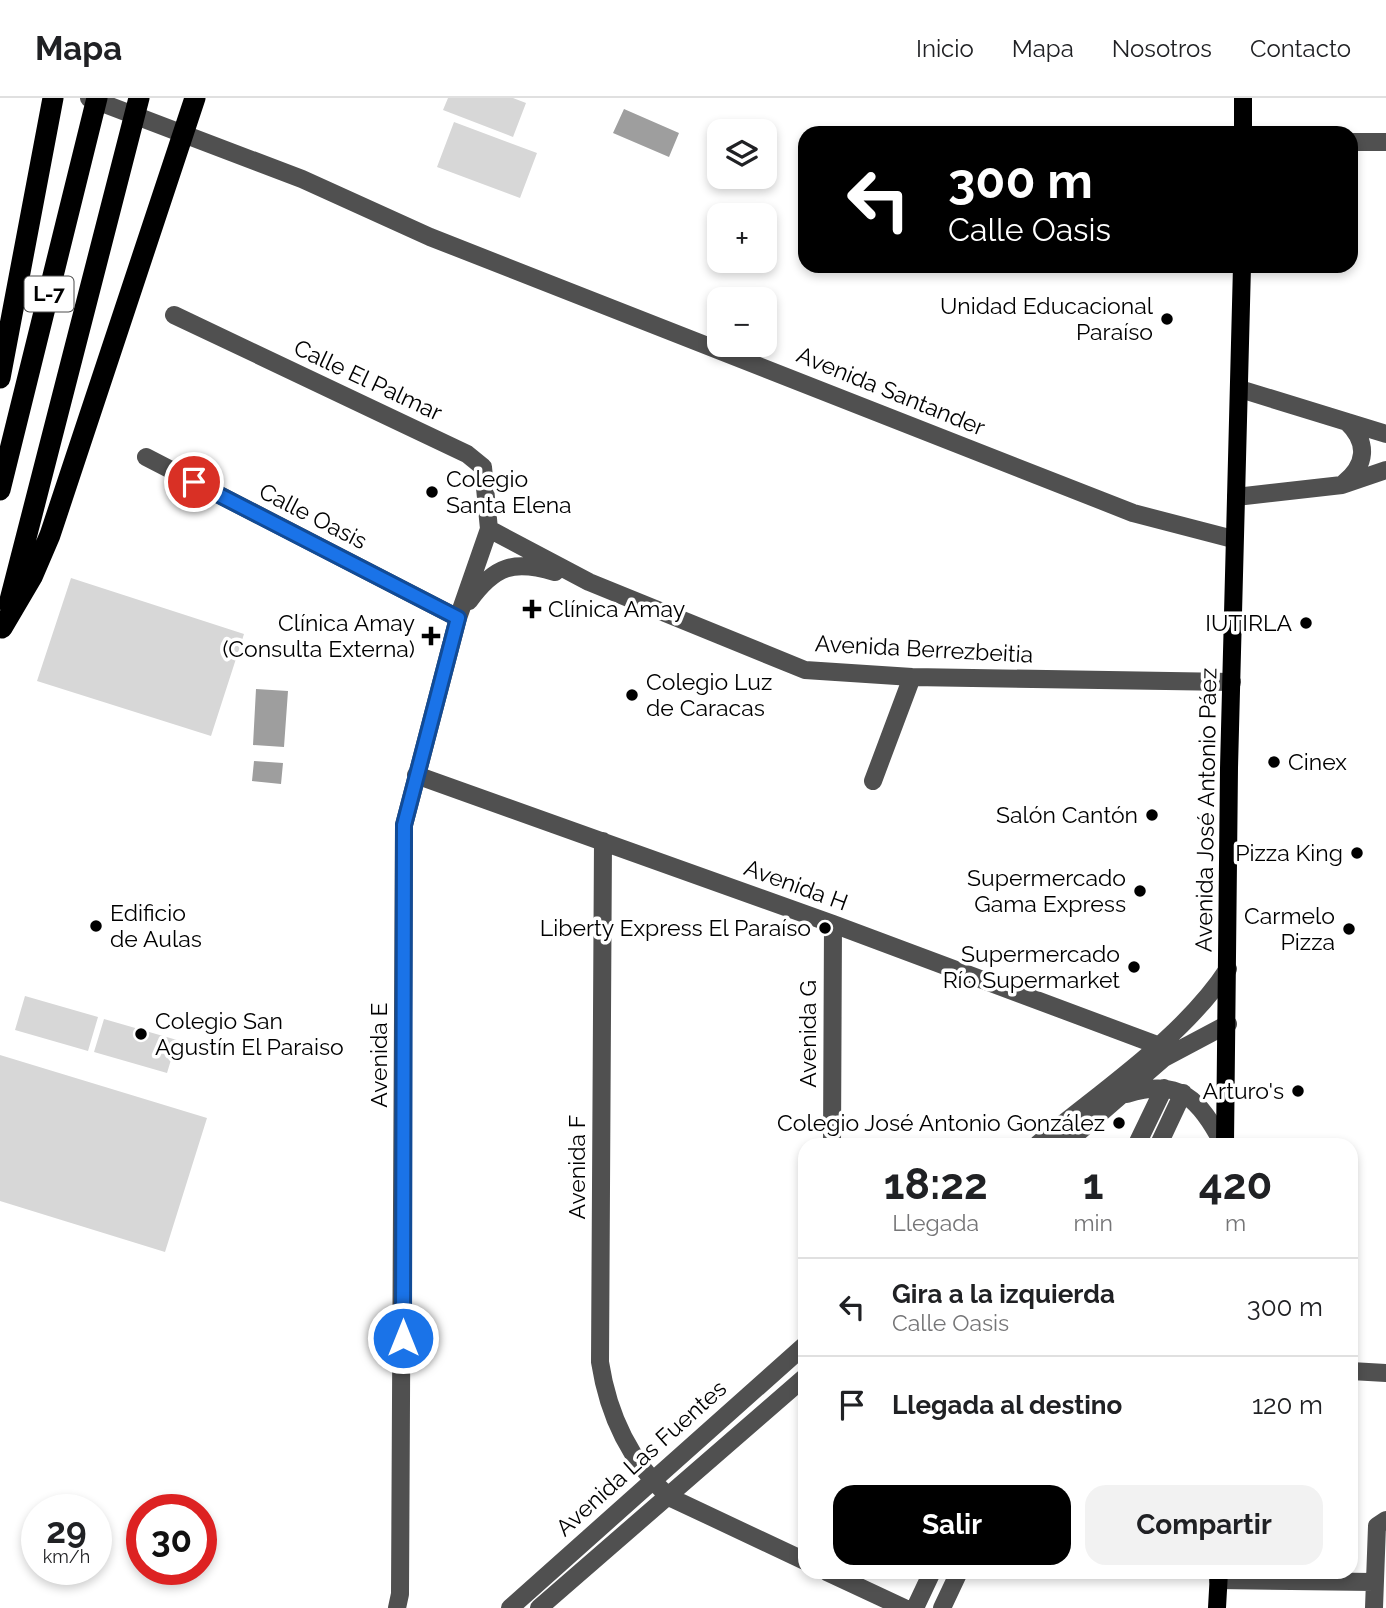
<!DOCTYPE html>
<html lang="es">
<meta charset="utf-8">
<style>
body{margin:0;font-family:Raleway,sans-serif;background:#f2f2f2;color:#202124;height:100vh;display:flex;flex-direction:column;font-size:26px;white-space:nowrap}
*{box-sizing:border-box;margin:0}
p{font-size:23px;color:#757577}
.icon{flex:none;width:38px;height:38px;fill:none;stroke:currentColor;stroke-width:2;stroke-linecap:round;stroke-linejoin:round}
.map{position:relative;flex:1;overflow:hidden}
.details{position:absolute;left:798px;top:1040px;width:560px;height:441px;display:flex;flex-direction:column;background:#fff;border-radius:21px;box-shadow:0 4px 10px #0003}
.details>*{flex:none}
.banner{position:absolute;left:798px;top:28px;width:560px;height:147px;border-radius:21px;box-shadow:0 4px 10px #0003;background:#000;color:#fff;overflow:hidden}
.fabs{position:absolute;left:707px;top:21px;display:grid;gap:14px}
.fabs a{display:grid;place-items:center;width:70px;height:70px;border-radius:14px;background:#fff;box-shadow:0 4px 10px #0003;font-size:35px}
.speed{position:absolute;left:21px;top:1396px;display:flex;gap:14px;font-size:35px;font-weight:700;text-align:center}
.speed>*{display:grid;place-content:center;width:91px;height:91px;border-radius:50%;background:#fff;box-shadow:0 4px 10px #0003;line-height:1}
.speed small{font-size:18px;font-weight:400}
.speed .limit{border:10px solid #d22;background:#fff;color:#111}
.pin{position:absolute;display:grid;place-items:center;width:60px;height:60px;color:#fff;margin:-30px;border:4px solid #fff;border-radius:50%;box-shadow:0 2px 7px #0007}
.me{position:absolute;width:77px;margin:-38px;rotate:0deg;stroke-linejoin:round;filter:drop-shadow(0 0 5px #0008)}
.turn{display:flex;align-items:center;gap:24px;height:147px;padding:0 35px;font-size:32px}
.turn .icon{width:91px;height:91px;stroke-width:2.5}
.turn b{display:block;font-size:49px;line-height:60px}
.eta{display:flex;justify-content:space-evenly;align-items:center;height:119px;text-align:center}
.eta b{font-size:42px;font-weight:700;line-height:49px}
.button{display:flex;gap:14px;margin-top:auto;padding:14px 35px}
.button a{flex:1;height:80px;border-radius:21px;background:#000;color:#fff;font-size:28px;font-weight:700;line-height:80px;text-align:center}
.button a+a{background:#f2f2f2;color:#202124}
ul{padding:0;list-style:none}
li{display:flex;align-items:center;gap:21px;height:98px;padding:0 35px;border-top:2px solid #e0e0e0}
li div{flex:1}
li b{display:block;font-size:26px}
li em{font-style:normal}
header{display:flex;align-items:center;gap:42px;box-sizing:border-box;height:98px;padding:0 35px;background:#fff;border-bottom:2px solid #e0e0e0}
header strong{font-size:33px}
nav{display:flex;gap:38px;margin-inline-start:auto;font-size:24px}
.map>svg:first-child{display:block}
.green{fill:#d7d7d7}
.water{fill:#9e9e9e}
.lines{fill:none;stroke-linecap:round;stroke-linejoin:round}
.minor{stroke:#505050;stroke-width:18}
.major{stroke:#000;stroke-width:18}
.highway{stroke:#000;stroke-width:21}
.route-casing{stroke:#114b97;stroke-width:18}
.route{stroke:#1a73e8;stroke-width:12}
.poi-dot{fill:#000;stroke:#fff;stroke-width:2.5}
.labels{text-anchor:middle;stroke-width:7;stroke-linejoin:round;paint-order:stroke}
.shield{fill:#fff;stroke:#4c4c4c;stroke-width:2}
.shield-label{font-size:21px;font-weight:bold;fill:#000}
.poi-label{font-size:23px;fill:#000;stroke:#fff;text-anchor:end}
.street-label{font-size:23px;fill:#000;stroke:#fff}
</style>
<header>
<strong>Mapa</strong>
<nav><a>Inicio</a><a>Mapa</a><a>Nosotros</a><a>Contacto</a></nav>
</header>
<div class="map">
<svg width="1386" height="1510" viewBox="0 0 1386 1510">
<rect width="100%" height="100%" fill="#fff"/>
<path class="green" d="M448 0H513L526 5 513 39 443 12Z
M454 24 537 55 520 100 437 69Z
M71 480 244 536 211 638 37 583Z
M25 898 98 919 88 953 15 932Z
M104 921 177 942 167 975 94 954Z
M0 957 207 1020 165 1154 0 1103Z"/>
<path class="water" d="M624 11 679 35 669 59 613 35Z
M256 591 288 593 284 649 253 647Z
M254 663 283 665 281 686 252 683Z"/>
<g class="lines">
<path class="minor" d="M89 0 302 81 430 139 1133 415 1233 441
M1351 44H1386
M174 217 467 356 483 369 489 431 458 520 404 727 400 1496 397 1510
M1240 291 1386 336
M146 359 458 520
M1344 385C1366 367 1369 345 1347 324
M1236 399 1342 387 1386 372
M489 431 589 484 805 572 912 579 1232 584
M469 503C495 467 514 462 555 474
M416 677 833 826 1157 947
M873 683 912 579
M603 743 600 1264C608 1316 630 1363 669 1399L805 1463
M1127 996C1180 979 1200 1002 1223 1046
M832 1046 833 826
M1038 1046C1100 994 1184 939 1228 871
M1065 1046 1164 960 1228 926
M1137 1046 1164 990
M1159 1046 1183 995
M1351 1273 1386 1275
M827 1474 904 1510
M1218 1482 1374 1484
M510 1510 805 1247
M539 1510 805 1279
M915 1510 932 1474
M942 1510 959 1474
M1374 1510 1377 1428 1386 1422"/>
<path class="major" d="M1243 35V0
M1225 1046 1229 670 1242 168
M1217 1510 1219 1474"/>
<path class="highway" d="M0 280 53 0
M0 392 97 0
M9 506 139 0
M2 530 32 479 50 437 195 0"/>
</g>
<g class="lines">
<g class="route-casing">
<path id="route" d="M194 384 458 520 404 727 403 1240"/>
</g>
<use href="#route" class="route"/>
</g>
<g class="poi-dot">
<circle cx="1167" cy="221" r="7"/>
<circle cx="432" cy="394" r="7"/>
<path d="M528.5 500.5h7v7h7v7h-7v7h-7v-7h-7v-7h7z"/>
<circle cx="1306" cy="525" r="7"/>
<path d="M427.5 527.5h7v7h7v7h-7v7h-7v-7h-7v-7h7z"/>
<circle cx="632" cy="597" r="7"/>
<circle cx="1274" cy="664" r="7"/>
<circle cx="1152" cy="717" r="7"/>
<circle cx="1357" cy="755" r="7"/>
<circle cx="1140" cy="793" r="7"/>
<circle cx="96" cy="828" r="7"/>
<circle cx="825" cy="830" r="7"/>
<circle cx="1349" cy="831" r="7"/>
<circle cx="1134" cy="869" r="7"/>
<circle cx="141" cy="936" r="7"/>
<circle cx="1298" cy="993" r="7"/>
<circle cx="1119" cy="1025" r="7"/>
</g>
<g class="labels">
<rect class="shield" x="24.5" y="178.5" width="49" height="35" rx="5"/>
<g class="shield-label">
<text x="49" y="203">L-7</text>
</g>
<g class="poi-label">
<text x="1153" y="216">Unidad Educacional<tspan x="1153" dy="26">Paraíso</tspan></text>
<text x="446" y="389" text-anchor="start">Colegio<tspan x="446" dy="26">Santa Elena</tspan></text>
<text x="548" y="519" text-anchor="start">Clínica Amay</text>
<text x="415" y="533">Clínica Amay<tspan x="415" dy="26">(Consulta Externa)</tspan></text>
<text x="1292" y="533">IUTIRLA</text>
<text x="646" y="592" text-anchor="start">Colegio Luz<tspan x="646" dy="26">de Caracas</tspan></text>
<text x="1288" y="672" text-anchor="start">Cinex</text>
<text x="1138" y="725">Salón Cantón</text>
<text x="1343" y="763">Pizza King</text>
<text x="1126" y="788">Supermercado<tspan x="1126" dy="26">Gama Express</tspan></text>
<text x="110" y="823" text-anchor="start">Edificio<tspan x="110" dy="26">de Aulas</tspan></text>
<text x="1335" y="826">Carmelo<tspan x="1335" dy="26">Pizza</tspan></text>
<text x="811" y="838">Liberty Express El Paraíso</text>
<text x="1120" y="864">Supermercado<tspan x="1120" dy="26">Río Supermarket</tspan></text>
<text x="155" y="931" text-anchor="start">Colegio San<tspan x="155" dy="26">Agustín El Paraiso</tspan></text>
<text x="1284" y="1001">Arturo's</text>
<text x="1105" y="1033">Colegio José Antonio González</text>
</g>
<g class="street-label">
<text transform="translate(368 282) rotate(25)" y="8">Calle El Palmar</text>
<text transform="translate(891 293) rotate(22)" y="8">Avenida Santander</text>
<text transform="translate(313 418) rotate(27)" y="8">Calle Oasis</text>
<text transform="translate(924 551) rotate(3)" y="8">Avenida Berrezbeitia</text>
<text transform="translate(1206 712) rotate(-89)" y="8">Avenida José Antonio Páez</text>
<text transform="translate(796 787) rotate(20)" y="8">Avenida H</text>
<text transform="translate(808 936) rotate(-90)" y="8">Avenida G</text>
<text transform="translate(379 957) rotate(-90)" y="8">Avenida E</text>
<text transform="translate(577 1069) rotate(-90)" y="8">Avenida F</text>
<text transform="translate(641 1360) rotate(-42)" y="8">Avenida Las Fuentes</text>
</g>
</g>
</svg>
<div class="fabs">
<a><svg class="icon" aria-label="layers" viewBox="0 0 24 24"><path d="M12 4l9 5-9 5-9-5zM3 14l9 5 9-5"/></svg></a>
<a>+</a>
<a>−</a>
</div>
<div class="speed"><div>29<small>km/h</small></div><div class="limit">30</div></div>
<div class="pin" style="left:194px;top:384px;background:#d93025"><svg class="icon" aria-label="arrive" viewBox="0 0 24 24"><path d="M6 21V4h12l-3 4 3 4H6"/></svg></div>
<svg class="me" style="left:403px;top:1240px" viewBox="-20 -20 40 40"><circle r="17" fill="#1a73e8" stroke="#fff" stroke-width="3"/><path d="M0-11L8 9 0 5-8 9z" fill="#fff"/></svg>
<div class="banner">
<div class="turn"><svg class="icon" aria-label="left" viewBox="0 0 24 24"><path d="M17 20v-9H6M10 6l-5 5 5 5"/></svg><div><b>300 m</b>Calle Oasis</div></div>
</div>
<section class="details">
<div class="eta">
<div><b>18:22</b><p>Llegada</p></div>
<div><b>1</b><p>min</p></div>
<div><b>420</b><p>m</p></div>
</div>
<ul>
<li><svg class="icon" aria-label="left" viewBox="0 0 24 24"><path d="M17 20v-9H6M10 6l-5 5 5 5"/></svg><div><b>Gira a la izquierda</b><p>Calle Oasis</p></div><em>300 m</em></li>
<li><svg class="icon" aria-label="arrive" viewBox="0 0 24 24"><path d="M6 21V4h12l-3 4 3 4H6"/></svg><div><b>Llegada al destino</b></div><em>120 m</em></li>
</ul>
<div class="button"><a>Salir</a><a>Compartir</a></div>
</section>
</div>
